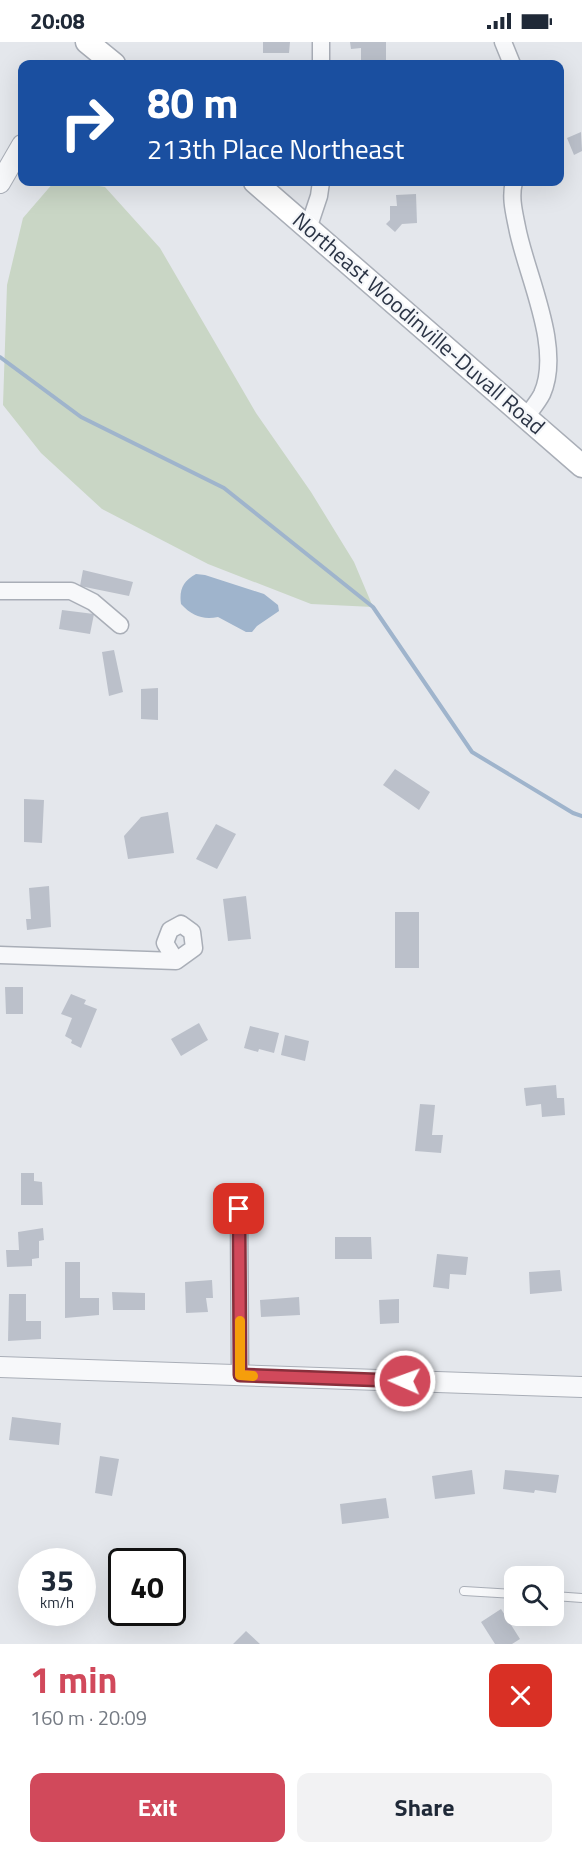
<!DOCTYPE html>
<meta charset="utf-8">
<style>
body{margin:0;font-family:"Titillium Web",sans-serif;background:#f2f2f3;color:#1f2937;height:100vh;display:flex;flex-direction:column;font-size:22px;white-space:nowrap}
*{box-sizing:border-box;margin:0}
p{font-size:20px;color:#747a83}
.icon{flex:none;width:33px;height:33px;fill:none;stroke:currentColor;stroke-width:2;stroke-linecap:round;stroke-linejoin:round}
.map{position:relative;height:1602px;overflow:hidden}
.side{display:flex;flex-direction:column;background:#fff;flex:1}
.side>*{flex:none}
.banner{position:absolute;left:18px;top:18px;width:546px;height:126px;border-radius:12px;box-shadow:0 6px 24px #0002;background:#1a4fa0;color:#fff;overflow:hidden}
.fabs{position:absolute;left:504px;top:1524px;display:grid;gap:12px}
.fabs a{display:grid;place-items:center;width:60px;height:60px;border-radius:12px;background:#fff;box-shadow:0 6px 24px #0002;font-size:30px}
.speed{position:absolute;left:18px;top:1506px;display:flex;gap:12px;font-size:30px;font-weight:700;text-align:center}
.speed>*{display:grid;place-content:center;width:78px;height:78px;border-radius:50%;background:#fff;box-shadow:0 6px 24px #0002;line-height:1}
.speed small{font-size:15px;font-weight:400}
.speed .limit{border:3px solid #111;border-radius:9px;background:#fff;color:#111}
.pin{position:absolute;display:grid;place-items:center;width:51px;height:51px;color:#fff;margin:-26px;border-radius:12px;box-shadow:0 3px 9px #0006}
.me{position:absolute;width:66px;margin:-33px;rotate:272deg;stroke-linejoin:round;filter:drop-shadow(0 0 4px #0008)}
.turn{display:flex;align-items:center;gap:21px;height:126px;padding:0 30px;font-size:27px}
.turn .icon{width:78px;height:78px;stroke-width:2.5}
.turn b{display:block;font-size:42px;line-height:51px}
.round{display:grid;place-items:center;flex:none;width:63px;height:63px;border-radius:12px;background:#f2f2f3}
.overview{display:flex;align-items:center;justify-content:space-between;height:102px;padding:0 30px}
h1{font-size:36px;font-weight:700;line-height:45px;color:#d1495b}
.action{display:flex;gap:12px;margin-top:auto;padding:12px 30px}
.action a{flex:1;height:69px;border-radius:12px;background:#d1495b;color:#fff;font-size:24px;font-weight:700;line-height:69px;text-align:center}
.action a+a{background:#f2f2f3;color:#1f2937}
.status{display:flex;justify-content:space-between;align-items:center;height:42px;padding:0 30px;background:#fff;direction:ltr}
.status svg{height:16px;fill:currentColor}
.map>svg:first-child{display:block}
.green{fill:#c9d6c5}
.water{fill:#9fb4cc}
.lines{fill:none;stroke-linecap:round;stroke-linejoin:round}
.stream{stroke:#9fb4cc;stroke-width:4}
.building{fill:#bbc0ca}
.service-casing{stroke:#a9aeb7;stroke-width:10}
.minor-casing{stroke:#a9aeb7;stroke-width:19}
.tertiary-casing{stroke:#a9aeb7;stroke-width:22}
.secondary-casing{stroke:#a9aeb7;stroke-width:25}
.service{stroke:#f7f8fa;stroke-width:8}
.minor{stroke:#f7f8fa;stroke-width:16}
.tertiary{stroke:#f7f8fa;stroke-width:20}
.secondary{stroke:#fff;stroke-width:22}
.route-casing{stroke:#882f3b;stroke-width:15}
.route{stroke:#d1495b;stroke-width:10}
.slow{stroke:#f59e0b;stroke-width:10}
.labels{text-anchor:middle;stroke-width:4.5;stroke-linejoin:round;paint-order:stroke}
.street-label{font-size:22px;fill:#2b3445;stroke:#f4f6f9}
</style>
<div class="status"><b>20:08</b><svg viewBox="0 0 49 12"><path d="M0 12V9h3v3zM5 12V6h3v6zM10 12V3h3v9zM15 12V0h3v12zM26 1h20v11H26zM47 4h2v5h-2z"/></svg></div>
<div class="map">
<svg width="582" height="1602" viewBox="0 0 582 1602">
<rect width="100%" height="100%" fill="#e4e7ec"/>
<path class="green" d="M54 140H76L105 145 160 206 256 371 311 450 354 520 373 565 311 562 208 522 102 467 41 411 3 363 7 243 23 176Z"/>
<path class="water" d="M196 532 205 533 264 552 278 563 279 569 257 584 252 590H246L218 575C203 578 192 574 181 562 179 548 183 539 196 532Z"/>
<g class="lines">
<path class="stream" d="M0 315 81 375 224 446 373 565 472 710 573 771 582 774"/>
</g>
<path class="building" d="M263 0H290L289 11H263Z
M350 0H386V21L361 22V6L351 7Z
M581 90 582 109 574 113 567 96Z
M416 152 417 181 402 182 395 190 386 182 390 178V164H397L396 153Z
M83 528 133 540 129 554 80 544Z
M62 568 94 572 90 592 59 587Z
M114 608 123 650 109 654 102 610Z
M158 646V678L141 677V647Z
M395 727 430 750 419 768 383 743Z
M24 757 44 758 42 801 24 800Z
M168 770 174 811 128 817 124 794 141 775Z
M216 782 236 792 217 827 196 817Z
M49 844 51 885 27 888 26 877H31L29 846Z
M246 854 251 897 228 899 223 857Z
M395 870H419V926H395Z
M5 945H23V972H6Z
M71 952 86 958 84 962 97 967 81 1006 71 1001 72 998 65 994 72 976 61 972Z
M199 981 208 998 181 1014 171 997Z
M250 984 279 991 274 1011 259 1007 258 1010 244 1006Z
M285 993 309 999 305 1019 281 1013Z
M556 1043 557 1056H564L565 1073 542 1075 541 1062 526 1064 524 1046Z
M420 1062 435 1063 432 1093H443L441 1111 415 1109Z
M21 1131H34V1139L42 1140 43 1163H21Z
M43 1186 44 1198 39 1199V1216L32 1217V1224L7 1225 6 1208H19L18 1190Z
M335 1195H371L372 1217H335Z
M437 1212 468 1215 466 1233 450 1232 449 1247 433 1245Z
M65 1220H80V1256H99V1273L65 1276Z
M560 1228 562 1249 530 1252 529 1230Z
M212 1238 213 1256H206L208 1270 186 1271 185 1240Z
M112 1250 145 1251V1268H113Z
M9 1252H26V1279H41V1297L8 1299Z
M299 1255 300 1273 261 1275 260 1258Z
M399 1257V1281L380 1282 379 1258Z
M12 1375 61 1381 59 1403 9 1398Z
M100 1414 119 1417 112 1454 95 1451Z
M472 1428 475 1452 435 1457 432 1434Z
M505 1428 559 1433 556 1451 535 1448 534 1451 503 1447Z
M386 1456 389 1476 342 1482 340 1462Z
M501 1567 520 1597 512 1602H495L481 1580Z
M246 1589 260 1602H233Z"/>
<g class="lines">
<g class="service-casing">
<path id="service" d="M464 1549 514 1552
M554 1554 582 1556"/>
</g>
<g class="minor-casing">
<path id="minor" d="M321 0V22
M503 0 512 22
M514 140C510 155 514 170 517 185 526 233 563 305 542 352 538 360 531 368 526 375
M309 184 319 154 321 140
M0 549H71L93 560 120 583
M0 913 176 919 194 906 192 890 181 882 170 888 165 901 176 919
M239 1166 240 1333"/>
</g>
<g class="tertiary-casing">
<path id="tertiary" d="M0 141 22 103
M0 1325 582 1345"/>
</g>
<g class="secondary-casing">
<path id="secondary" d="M87 0 114 22
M255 140 582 424"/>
</g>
<use href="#service" class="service"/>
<use href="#minor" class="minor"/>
<use href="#tertiary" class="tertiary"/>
<use href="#secondary" class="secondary"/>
</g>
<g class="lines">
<g class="route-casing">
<path id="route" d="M239 1167 240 1333 405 1339"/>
</g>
<use href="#route" class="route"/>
<path class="slow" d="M240 1279V1333L253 1334"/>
</g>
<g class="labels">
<g class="street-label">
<text transform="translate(419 281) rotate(41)" y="8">Northeast Woodinville-Duvall Road</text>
</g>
</g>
</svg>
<div class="fabs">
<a><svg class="icon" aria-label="search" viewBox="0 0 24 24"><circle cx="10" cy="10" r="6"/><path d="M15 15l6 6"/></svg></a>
</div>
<div class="speed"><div>35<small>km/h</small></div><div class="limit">40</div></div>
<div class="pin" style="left:239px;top:1167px;background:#d93025"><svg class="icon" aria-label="arrive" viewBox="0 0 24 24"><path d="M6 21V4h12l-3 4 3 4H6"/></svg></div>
<svg class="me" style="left:405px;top:1339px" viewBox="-20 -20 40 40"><circle r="17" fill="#d1495b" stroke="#fff" stroke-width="3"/><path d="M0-11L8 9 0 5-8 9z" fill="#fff"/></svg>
<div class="banner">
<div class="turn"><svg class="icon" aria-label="right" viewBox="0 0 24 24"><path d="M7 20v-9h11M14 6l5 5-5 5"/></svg><div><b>80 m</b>213th Place Northeast</div></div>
</div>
</div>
<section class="side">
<div class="overview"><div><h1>1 min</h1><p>160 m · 20:09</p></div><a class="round" style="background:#d93025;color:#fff"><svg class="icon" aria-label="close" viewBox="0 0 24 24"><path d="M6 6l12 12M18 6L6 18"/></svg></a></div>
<div class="action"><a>Exit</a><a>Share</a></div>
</section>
